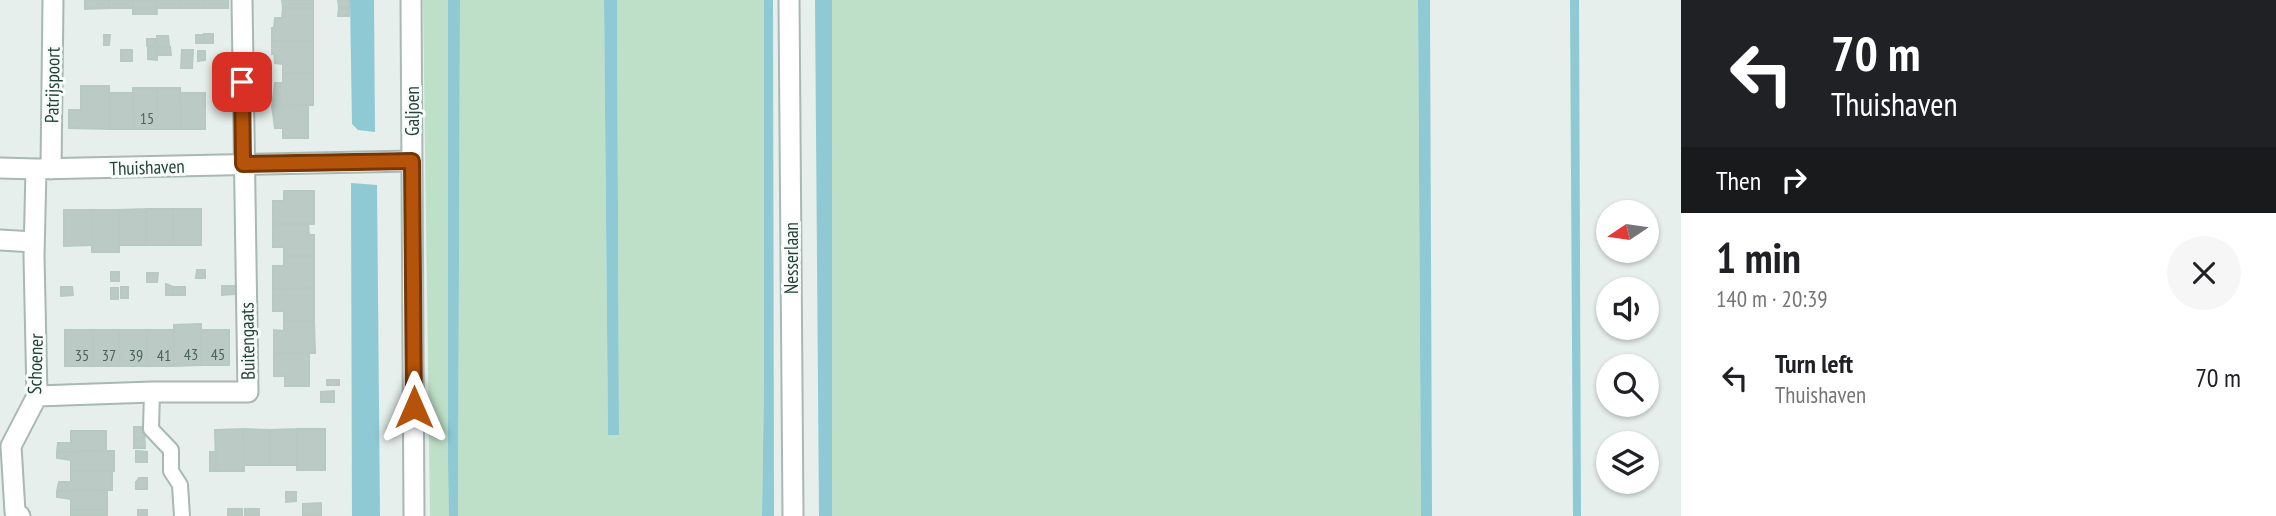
<!DOCTYPE html>
<meta charset="utf-8">
<style>
body{margin:0;font-family:"PT Sans Narrow",sans-serif;background:#f6f6f6;color:#202124;height:100vh;display:flex;flex-direction:column;font-size:26px;white-space:nowrap}
*{box-sizing:border-box;margin:0}
p{font-size:23px;color:#757577}
.icon{flex:none;width:38px;height:38px;fill:none;stroke:currentColor;stroke-width:2;stroke-linecap:round;stroke-linejoin:round}
.map{position:relative;flex:1;overflow:hidden}
.drawer{display:flex;flex-direction:column;background:#fff;width:595px}
.drawer>*{flex:none}
.banner{background:#202124;color:#fff;overflow:hidden}
.needle{width:46px;rotate:257deg}
.buttons{position:absolute;left:1596px;top:200px;display:grid;gap:14px}
.buttons a{display:grid;place-items:center;width:63px;height:63px;border-radius:50%;background:#fff;box-shadow:0 2px 5px #0004;font-size:35px}
.pin{position:absolute;display:grid;place-items:center;width:60px;height:60px;color:#fff;margin:-30px;border-radius:14px;box-shadow:0 4px 10px #0006}
.me{position:absolute;width:77px;margin:-38px;rotate:0deg;stroke-linejoin:round;filter:drop-shadow(0 0 5px #0008)}
.turn{display:flex;align-items:center;gap:24px;height:147px;padding:0 35px;font-size:32px}
.turn .icon{width:91px;height:91px;stroke-width:2.5}
.turn b{display:block;font-size:49px;line-height:60px}
.then{display:flex;align-items:center;height:66px;padding:0 35px;background:#0003;gap:14px;font-size:26px}
.round{display:grid;place-items:center;flex:none;width:74px;height:74px;border-radius:37px;background:#f6f6f6}
.summary{display:flex;align-items:center;justify-content:space-between;height:119px;padding:0 35px}
h1{font-size:42px;font-weight:800;line-height:52px}
ul{padding:0;list-style:none}
li{display:flex;align-items:center;gap:21px;height:91px;padding:0 35px}
li div{flex:1}
li b{display:block;font-size:26px}
li em{font-style:normal}
main{display:flex;flex:1;min-height:0}
.map>svg:first-child{display:block}
.green{fill:#bfe0c8}
.water{fill:#8ec9d4}
.building{fill:#bbcac4;stroke:#b8c9c2;stroke-width:2}
.lines{fill:none;stroke-linecap:round;stroke-linejoin:round}
.pedestrian-casing{stroke:#a8b8b2;stroke-width:18}
.minor-casing{stroke:#a8b8b2;stroke-width:23}
.pedestrian{stroke:#fff;stroke-width:14}
.minor{stroke:#fff;stroke-width:19}
.route-casing{stroke:#753606;stroke-width:18}
.route{stroke:#b45309;stroke-width:12}
.labels{text-anchor:middle;stroke-width:6;stroke-linejoin:round;paint-order:stroke}
.number-label{font-size:16px;fill:#4a645c}
.street-label{font-size:19px;fill:#24423a;stroke:#f7fbf9}
</style>
<main>
<div class="map">
<svg width="1681" height="516" viewBox="0 0 1681 516">
<rect width="100%" height="100%" fill="#e6efeb"/>
<path class="green" d="M423 0H448L449 516H430Z
M460 0H604L608 435 619 434 617 0H764V381L762 516H458Z
M832 0H1418L1421 516H832Z"/>
<path class="water" d="M350 0H374L375 132 358 130 352 124Z
M448 0H460L458 516H449L448 459Z
M604 0H617L619 435H608Z
M764 0H773L774 516H762L764 381Z
M815 0H832V516H819Z
M1418 0H1430L1432 516H1421Z
M1570 0H1579L1581 516H1573Z
M351 183 377 185 380 516H352Z"/>
<path class="building" d="M85 0H109V8L85 9Z
M109 0H133V8H109Z
M133 0H156L157 14H133Z
M156 0H180V8H156Z
M180 0H204V8H180Z
M204 0H228V8H204Z
M282 0H313V8H283Z
M338 0H349V8H339Z
M283 8H313V41H272V28H274L275 18H282Z
M339 8H349V16H338Z
M204 34H213V43H205Z
M104 35H110L109 45H104Z
M196 35H204V43H196Z
M157 36H168L169 46H157Z
M147 39H156V46H147Z
M272 41H313V73H283V64L275 63 274 53 272 54Z
M148 47H157V60L148 59Z
M157 47H170L171 55H156Z
M121 50H132V61H121Z
M182 50H193L192 68H181Z
M198 51H205V60L198 61Z
M283 73H313V105L272 106 275 83H283Z
M81 86H109L110 129 69 128V110H81Z
M133 88H157V129H134Z
M157 88H180L181 129H157Z
M110 93H133L134 129H110Z
M181 93H205V129H181Z
M308 105V138H283V128H275L272 106Z
M284 191H314V224H273V201H284Z
M146 209H173V245H146Z
M146 209V245H119V210Z
M173 209H201V245H173Z
M64 210H92V245L64 246Z
M92 210H119V252H92Z
M273 224H308L309 235H314V256H284V247H273Z
M284 256H314V288L273 289V266H284Z
M197 270H205V278H196Z
M111 272H119V281H111Z
M147 273H158L157 282H147Z
M166 284 173 287V295H166Z
M222 286H234V294L222 295Z
M61 287H72L73 295 61 296Z
M121 287H128V298H121Z
M173 287H185V295H173Z
M111 288H118V299H111Z
M314 288V321H284V311H273V289Z
M284 321H314L315 353H274V330L284 331Z
M201 324V365L174 366V325Z
M65 330H93V366H65Z
M93 330H119L120 366H93Z
M119 330H147V366H120Z
M147 330H174V366H147Z
M201 330H229V365H201Z
M274 353H309V386H285V376H274Z
M327 380H339V385H327Z
M334 391V402H321V392Z
M134 427H144L145 448H134Z
M243 429 270 430V465H244Z
M243 429 244 471H216L215 430Z
M297 429V465H270V430Z
M297 429H325V470H297Z
M71 431H106V451L57 452 58 443H71Z
M106 451H114V471H71V460L57 458V452Z
M136 451 147 452V462H136Z
M210 452H216V471H210Z
M71 471H112V490L57 491 59 482H71Z
M139 478H147V489H136V482Z
M107 490V510H71V499L57 497V491Z
M286 492H296V501L286 502Z
M321 503V516H303V504Z
M228 509H242V516H228Z
M245 509H259V516H245Z
M71 510H107V516H71Z
M138 510H147V516H138Z"/>
<g class="lines">
<g class="pedestrian-casing">
<path id="pedestrian" d="M152 392 151 429 171 450V471L180 485 182 516"/>
</g>
<g class="minor-casing">
<path id="minor" d="M411 0 414 516
M789 0 793 516
M0 168 36 169
M51 169 53 0
M0 240 34 242
M37 396 152 392H248L242 0
M20 516 15 512 11 446 37 396 34 256 36 169 412 161"/>
</g>
<use href="#pedestrian" class="pedestrian"/>
<use href="#minor" class="minor"/>
</g>
<g class="lines">
<g class="route-casing">
<path id="route" d="M242 82 243 164 412 161 414 407"/>
</g>
<use href="#route" class="route"/>
</g>
<g class="labels">
<g class="number-label">
<text x="147" y="124">15</text>
<text x="191" y="360">43</text>
<text x="218" y="360">45</text>
<text x="82" y="361">35</text>
<text x="109" y="361">37</text>
<text x="136" y="361">39</text>
<text x="164" y="361">41</text>
</g>
<g class="street-label">
<text transform="translate(52 85) rotate(-89)" y="7">Patrijspoort</text>
<text transform="translate(412 111) rotate(-90)" y="7">Galjoen</text>
<text transform="translate(147 167) rotate(-2)" y="7">Thuishaven</text>
<text transform="translate(791 258) rotate(-90)" y="7">Nesserlaan</text>
<text transform="translate(247 341) rotate(-91)" y="7">Buitengaats</text>
<text transform="translate(35 364) rotate(-88)" y="7">Schoener</text>
</g>
</g>
</svg>
<div class="buttons">
<a><svg class="needle" viewBox="-14 -14 28 28"><path d="M0-13l5 13h-10z" fill="#e53935"/><path d="M0 13l5-13h-10z" fill="#757577"/></svg></a>
<a><svg class="icon" aria-label="sound" viewBox="0 0 24 24"><path d="M4 9h4l5-4v14l-5-4H4zM17 9q2 3 0 6"/></svg></a>
<a><svg class="icon" aria-label="search" viewBox="0 0 24 24"><circle cx="10" cy="10" r="6"/><path d="M15 15l6 6"/></svg></a>
<a><svg class="icon" aria-label="layers" viewBox="0 0 24 24"><path d="M12 4l9 5-9 5-9-5zM3 14l9 5 9-5"/></svg></a>
</div>
<div class="pin" style="left:242px;top:82px;background:#d93025"><svg class="icon" aria-label="arrive" viewBox="0 0 24 24"><path d="M6 21V4h12l-3 4 3 4H6"/></svg></div>
<svg class="me" style="left:414px;top:407px" viewBox="-20 -20 40 40"><path d="M0-17L14 15 0 8-14 15z" fill="#b45309" stroke="#fff" stroke-width="4"/></svg>
</div>
<section class="drawer">
<div class="banner">
<div class="turn"><svg class="icon" aria-label="left" viewBox="0 0 24 24"><path d="M17 20v-9H6M10 6l-5 5 5 5"/></svg><div><b>70 m</b>Thuishaven</div></div>
<div class="then">Then<svg class="icon" aria-label="right" viewBox="0 0 24 24"><path d="M7 20v-9h11M14 6l5 5-5 5"/></svg></div>
</div>
<div class="summary"><div><h1>1 min</h1><p>140 m · 20:39</p></div><a class="round"><svg class="icon" aria-label="close" viewBox="0 0 24 24"><path d="M6 6l12 12M18 6L6 18"/></svg></a></div>
<ul>
<li><svg class="icon" aria-label="left" viewBox="0 0 24 24"><path d="M17 20v-9H6M10 6l-5 5 5 5"/></svg><div><b>Turn left</b><p>Thuishaven</p></div><em>70 m</em></li>
</ul>
</section>
</main>
